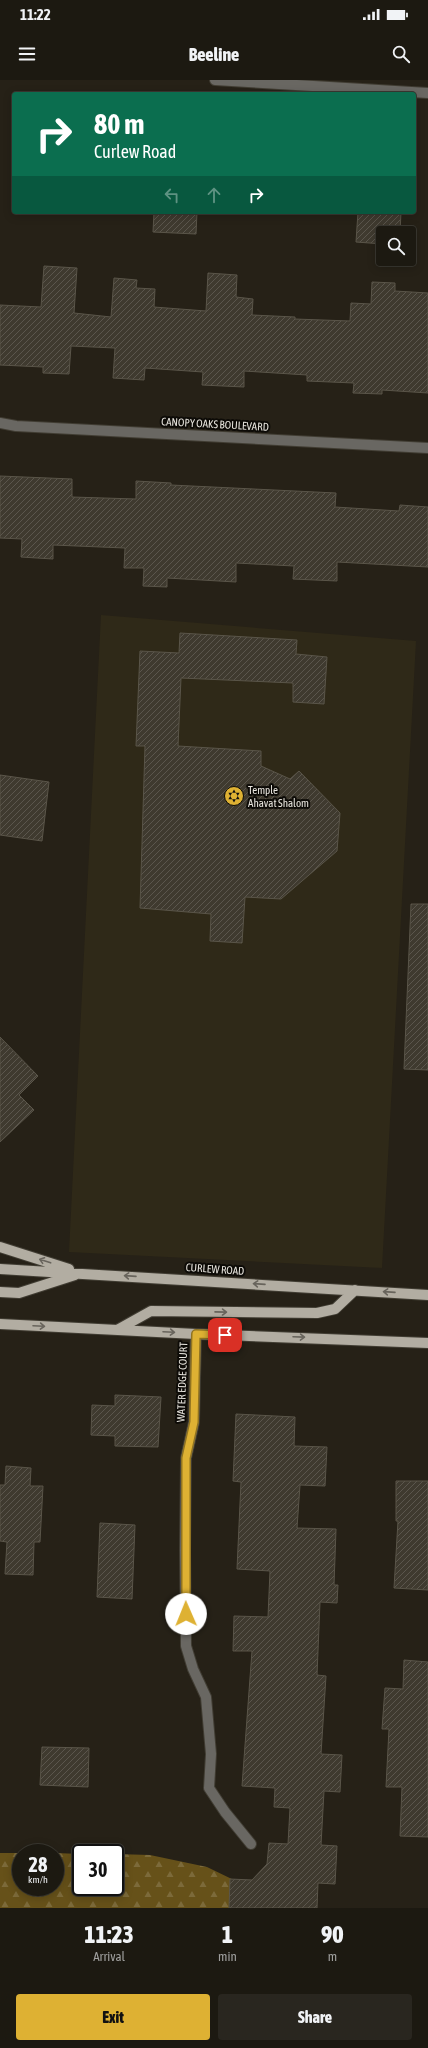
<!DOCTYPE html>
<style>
body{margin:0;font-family:"Asap Condensed",sans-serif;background:#29261f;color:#f1f3f6;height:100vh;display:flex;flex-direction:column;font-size:15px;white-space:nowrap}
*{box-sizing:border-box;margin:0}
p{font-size:13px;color:#a0a09f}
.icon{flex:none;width:22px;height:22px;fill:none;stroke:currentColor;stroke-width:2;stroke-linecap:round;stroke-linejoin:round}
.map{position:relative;height:1828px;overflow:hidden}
.details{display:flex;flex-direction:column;background:#1c1911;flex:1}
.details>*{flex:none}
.top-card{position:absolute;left:12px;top:12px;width:404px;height:122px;border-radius:4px;box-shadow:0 2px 10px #0003,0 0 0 1px #3a3831;background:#0b6e4f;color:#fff;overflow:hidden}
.controls{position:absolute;left:376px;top:146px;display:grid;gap:8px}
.controls a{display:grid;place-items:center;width:40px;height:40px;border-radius:4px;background:#1c1911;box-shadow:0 2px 10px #0003,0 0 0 1px #3a3831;font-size:20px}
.speed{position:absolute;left:12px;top:1764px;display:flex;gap:8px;font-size:20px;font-weight:700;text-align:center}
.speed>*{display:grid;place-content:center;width:52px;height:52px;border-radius:50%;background:#1c1911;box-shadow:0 2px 10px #0003,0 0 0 1px #3a3831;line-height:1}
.speed small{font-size:10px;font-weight:400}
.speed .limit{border:2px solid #111;border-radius:6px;background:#fff;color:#111}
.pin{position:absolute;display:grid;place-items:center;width:34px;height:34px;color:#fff;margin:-17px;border-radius:8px;box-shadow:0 2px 6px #0006}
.me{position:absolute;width:44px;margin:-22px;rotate:359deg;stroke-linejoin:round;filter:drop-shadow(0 0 3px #0008)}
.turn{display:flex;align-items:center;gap:14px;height:84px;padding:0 16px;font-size:18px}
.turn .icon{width:52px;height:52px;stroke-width:2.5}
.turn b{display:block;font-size:28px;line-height:34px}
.lanes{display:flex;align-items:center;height:38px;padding:0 16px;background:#0003;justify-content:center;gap:20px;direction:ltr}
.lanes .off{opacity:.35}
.eta{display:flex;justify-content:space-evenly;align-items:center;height:68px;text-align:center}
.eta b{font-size:24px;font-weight:800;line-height:28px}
.primary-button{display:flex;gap:8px;margin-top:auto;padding:8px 16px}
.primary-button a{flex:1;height:46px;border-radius:4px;background:#deb133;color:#111;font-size:16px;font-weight:800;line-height:46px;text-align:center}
.primary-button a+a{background:#29261f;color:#f1f3f6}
.status{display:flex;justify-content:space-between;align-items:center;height:28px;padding:0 20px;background:#1c1911;direction:ltr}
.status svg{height:11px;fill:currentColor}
header{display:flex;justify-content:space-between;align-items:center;height:52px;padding:0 16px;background:#1c1911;font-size:18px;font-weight:800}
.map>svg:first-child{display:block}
.built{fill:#2f2918}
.forest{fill:url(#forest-firs)}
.building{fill:url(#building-hatch);stroke:#5a5549}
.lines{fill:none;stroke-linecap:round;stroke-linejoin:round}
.minor-casing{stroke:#413d33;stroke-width:12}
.major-casing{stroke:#413d33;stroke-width:12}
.minor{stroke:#696762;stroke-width:10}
.major{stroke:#b2ada2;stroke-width:10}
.oneway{stroke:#68645c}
.route-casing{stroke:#907321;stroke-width:10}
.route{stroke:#deb133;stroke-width:7}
.labels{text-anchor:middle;stroke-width:4;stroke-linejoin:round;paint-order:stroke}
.street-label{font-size:11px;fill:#e9e6df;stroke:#0d0b07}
.poi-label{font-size:11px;fill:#e9e6df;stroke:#0d0b07;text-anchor:start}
</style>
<div class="status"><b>11:22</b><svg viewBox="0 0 49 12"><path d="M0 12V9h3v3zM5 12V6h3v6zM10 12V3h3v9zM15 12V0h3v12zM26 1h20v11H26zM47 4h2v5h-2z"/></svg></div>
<header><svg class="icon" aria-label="menu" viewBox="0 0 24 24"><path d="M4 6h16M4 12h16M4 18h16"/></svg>Beeline<svg class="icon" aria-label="search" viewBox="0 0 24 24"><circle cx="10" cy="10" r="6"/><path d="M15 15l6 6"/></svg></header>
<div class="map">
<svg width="428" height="1828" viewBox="0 0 428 1828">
<defs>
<pattern id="forest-firs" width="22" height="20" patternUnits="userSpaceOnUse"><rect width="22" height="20" fill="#665119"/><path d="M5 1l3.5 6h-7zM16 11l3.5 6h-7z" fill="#7c6a3a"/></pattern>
<pattern id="building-hatch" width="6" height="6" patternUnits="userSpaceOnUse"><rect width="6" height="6" fill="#3f3a2f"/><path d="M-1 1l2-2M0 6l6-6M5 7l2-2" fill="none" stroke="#5b564d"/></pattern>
</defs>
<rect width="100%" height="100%" fill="#262117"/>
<path class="built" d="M101 535 416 561 382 1188 69 1172Z"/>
<path class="forest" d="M0 1773H31H21V1807H55V1773L81 1774V1807H115V1774L150 1775 207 1787 292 1828H0Z"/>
<path class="building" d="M154 132H197L196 154 153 152Z
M358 132H401L400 153H383V164L356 162Z
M44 186 77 188 74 233 111 237 114 198 137 200 136 208 155 209 154 227 206 231 208 193 237 195 236 217 253 219 252 235 295 237V239L350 241 351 223 371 224 372 202 395 203V211L428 213V313L382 310V314L353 313 354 303 307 301V295L244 291V307L202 305 203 292 145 288 144 300 113 298 115 268 71 266 69 294 43 293V287L0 285V225L41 227Z
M0 396 72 399V417L136 419V401L171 403V405L336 413 335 427 399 431 400 425 428 427V487L337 482V501L293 499 294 486 236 483V502L167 498V507L143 506 144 488H124L125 468 53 465V479L21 477 22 459 0 458Z
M180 553 297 560 296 574 327 577 324 624 293 622V603L181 598 178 666 261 671V686L290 699 299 691 340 733 337 771 281 819 245 817 242 863 210 861 211 834 140 828 145 666H136L140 571 179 573Z
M0 695 49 702 42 761 0 755Z
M411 824H428V990L404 989Z
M0 957 38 996 19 1015 34 1030 0 1062Z
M115 1315 161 1317 158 1367 115 1366V1356L91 1355 92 1325 115 1326Z
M236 1334 295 1337 294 1366 327 1367 325 1406 300 1405 297 1448 336 1449 334 1505H338L337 1523 320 1522 317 1595 326 1596 321 1674 342 1675 340 1712 324 1711 321 1765 337 1766 335 1804 318 1803 317 1828H229L230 1799 252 1800 267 1784 269 1763 288 1764 290 1728 274 1727 275 1708 242 1706 252 1571H233L234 1536 268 1537 270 1491 237 1489 241 1402 233 1401Z
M6 1386 31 1388 30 1406H43L40 1462H34L33 1495 5 1494 7 1462 0 1461V1405H5Z
M396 1401H428V1510L394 1508 398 1441H396Z
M100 1443 135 1445 132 1519 97 1517Z
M404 1580 428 1582V1757L400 1756 402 1707H386L389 1649H382L385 1608 403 1609Z
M42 1667 89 1668 88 1707 40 1705Z"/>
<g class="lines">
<g class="minor-casing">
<path id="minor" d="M215 0 428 13
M0 343 16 346 428 368
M196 1254 194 1342 186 1378 185 1471 186 1566 193 1589 206 1617 211 1674 209 1708 225 1732 251 1764"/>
</g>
<g class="major-casing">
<path id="major" d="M0 1167 69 1189
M0 1189 428 1215
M0 1212 19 1213 75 1195
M0 1244 196 1254 428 1263
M117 1250 151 1231 317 1233 335 1229 355 1210"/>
</g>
<use href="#minor" class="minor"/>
<use href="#major" class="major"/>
</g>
<defs><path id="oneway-shaft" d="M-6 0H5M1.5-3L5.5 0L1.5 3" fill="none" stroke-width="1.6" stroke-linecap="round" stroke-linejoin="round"/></defs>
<g class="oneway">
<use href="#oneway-shaft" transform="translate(45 1181) rotate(-162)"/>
<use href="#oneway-shaft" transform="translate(130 1196) rotate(-176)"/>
<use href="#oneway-shaft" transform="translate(259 1204) rotate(-176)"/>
<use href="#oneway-shaft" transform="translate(389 1212) rotate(-176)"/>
<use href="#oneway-shaft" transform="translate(221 1232) rotate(1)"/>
<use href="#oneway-shaft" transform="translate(39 1246) rotate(3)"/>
<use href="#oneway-shaft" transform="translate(169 1252) rotate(3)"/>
<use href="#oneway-shaft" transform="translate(299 1257) rotate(2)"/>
</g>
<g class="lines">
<g class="route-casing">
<path id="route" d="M186 1534V1378L194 1342 196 1254 225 1255"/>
</g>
<use href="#route" class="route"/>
</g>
<defs>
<g id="synagogue-disc" transform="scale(1)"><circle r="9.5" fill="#deb133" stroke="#0d0b07"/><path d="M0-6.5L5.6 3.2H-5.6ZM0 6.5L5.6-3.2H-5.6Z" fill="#111"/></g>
</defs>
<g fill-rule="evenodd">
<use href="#synagogue-disc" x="234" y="716"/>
</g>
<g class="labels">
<g class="street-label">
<text transform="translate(215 344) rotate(3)" y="4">CANOPY OAKS BOULEVARD</text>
<text transform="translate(215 1189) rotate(4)" y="4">CURLEW ROAD</text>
<text transform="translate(182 1302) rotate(-88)" y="4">WATER EDGE COURT</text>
</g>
<g class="poi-label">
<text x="248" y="714">Temple<tspan x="248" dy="13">Ahavat Shalom</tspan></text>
</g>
</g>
</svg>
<div class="controls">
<a><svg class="icon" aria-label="search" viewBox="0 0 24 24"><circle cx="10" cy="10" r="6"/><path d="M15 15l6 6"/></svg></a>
</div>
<div class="speed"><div>28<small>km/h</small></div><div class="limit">30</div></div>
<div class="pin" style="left:225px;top:1255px;background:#d93025"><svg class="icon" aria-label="arrive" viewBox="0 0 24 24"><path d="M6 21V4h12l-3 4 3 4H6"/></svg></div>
<svg class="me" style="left:186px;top:1534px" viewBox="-20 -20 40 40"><circle r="19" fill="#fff"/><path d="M0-13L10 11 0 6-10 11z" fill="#deb133"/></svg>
<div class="top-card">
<div class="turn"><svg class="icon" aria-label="right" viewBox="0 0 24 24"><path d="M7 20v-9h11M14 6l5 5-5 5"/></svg><div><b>80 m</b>Curlew Road</div></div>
<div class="lanes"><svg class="icon off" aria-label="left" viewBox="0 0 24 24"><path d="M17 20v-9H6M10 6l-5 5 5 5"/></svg><svg class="icon off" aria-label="ahead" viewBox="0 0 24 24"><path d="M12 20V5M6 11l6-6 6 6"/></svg><svg class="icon" aria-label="right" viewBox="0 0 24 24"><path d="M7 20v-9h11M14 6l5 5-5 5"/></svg></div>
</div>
</div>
<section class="details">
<div class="eta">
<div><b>11:23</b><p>Arrival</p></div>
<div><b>1</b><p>min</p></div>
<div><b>90</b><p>m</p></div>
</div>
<div class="primary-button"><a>Exit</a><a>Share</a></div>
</section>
